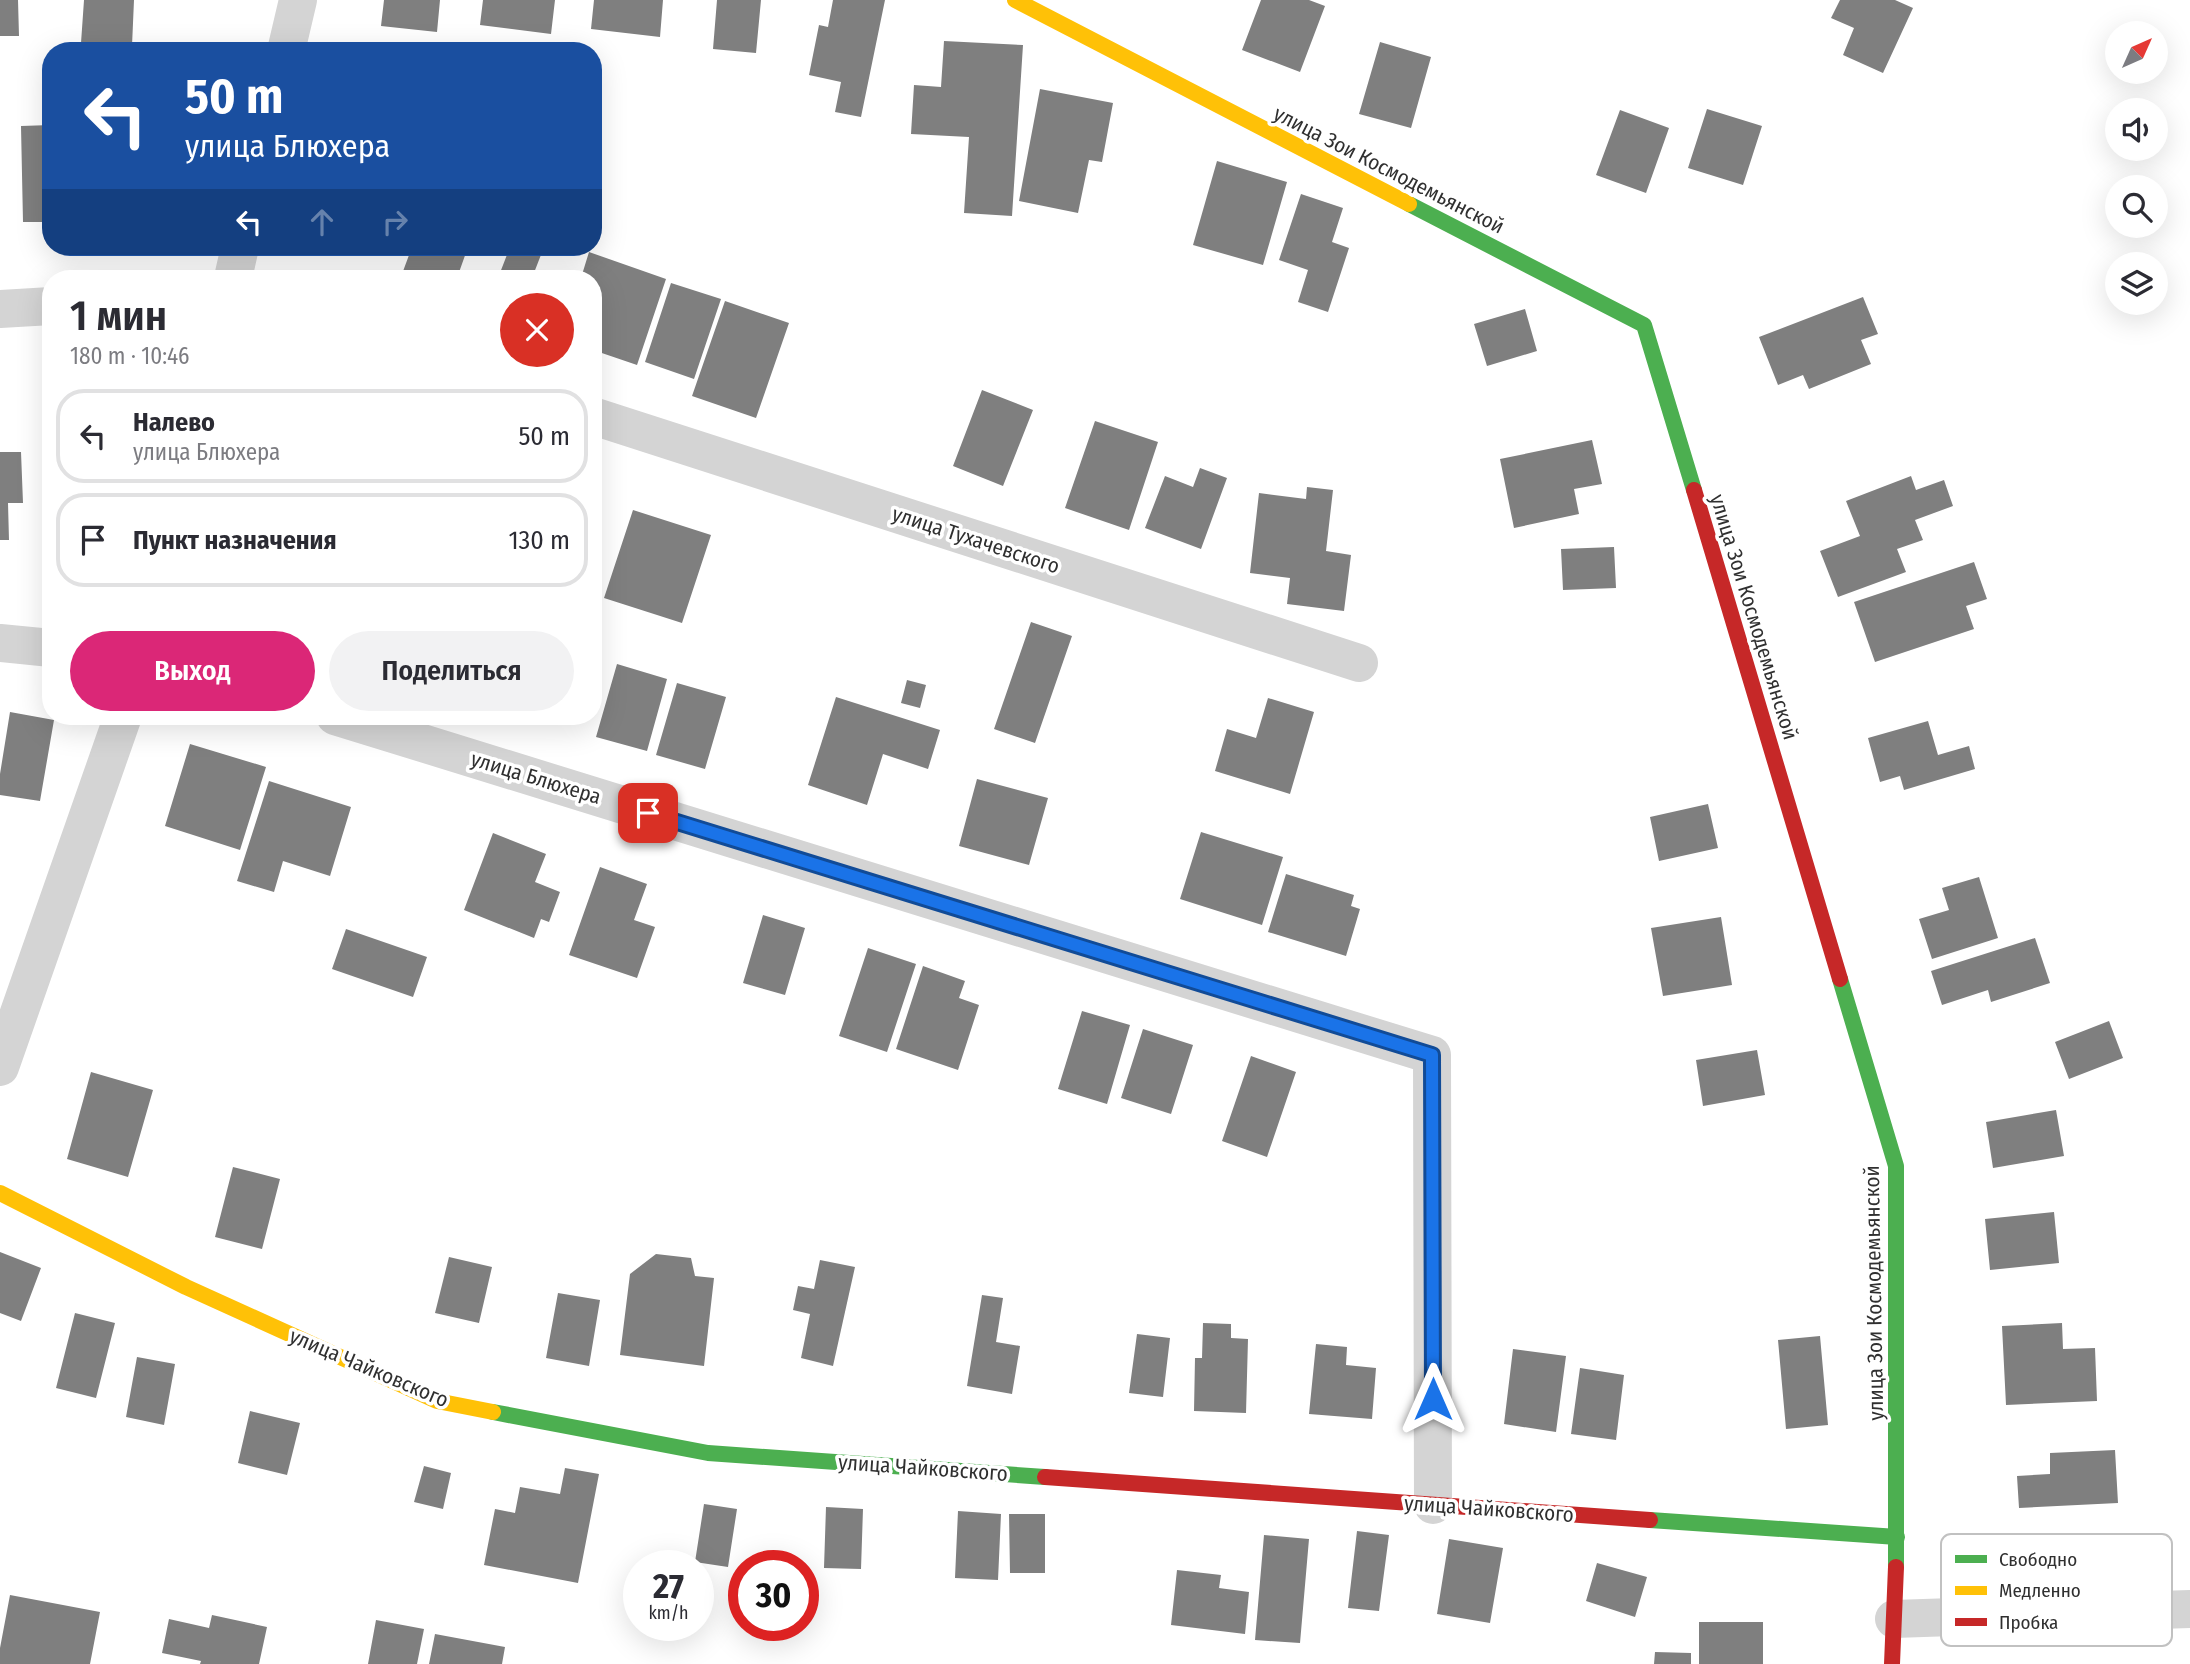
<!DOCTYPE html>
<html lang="ru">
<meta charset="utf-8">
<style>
body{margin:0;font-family:"Fira Sans Condensed",sans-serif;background:#f2f2f3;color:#2b2b33;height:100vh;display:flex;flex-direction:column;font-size:26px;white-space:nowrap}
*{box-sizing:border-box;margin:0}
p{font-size:23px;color:#7c7c81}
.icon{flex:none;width:38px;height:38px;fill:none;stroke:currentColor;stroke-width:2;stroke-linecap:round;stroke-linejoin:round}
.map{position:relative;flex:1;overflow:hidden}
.sheet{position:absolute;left:42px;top:270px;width:560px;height:455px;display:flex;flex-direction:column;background:#fff;border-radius:28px;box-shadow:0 7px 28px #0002}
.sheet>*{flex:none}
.hud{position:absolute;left:42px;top:42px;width:560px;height:214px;border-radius:28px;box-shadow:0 7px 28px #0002;background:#1a4fa0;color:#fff;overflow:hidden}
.needle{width:46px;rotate:45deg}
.tools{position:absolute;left:2105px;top:21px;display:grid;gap:14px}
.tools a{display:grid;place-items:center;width:63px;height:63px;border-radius:50%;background:#fff;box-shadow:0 7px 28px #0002;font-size:35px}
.speed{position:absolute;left:623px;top:1550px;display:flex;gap:14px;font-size:35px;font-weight:700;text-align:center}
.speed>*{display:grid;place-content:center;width:91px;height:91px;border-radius:50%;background:#fff;box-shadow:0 7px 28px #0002;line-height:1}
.speed small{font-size:18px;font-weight:400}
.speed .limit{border:10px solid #d22;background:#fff;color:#111}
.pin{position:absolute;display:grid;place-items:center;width:60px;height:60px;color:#fff;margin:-30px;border-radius:14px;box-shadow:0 4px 10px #0006}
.me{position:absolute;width:77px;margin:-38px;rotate:0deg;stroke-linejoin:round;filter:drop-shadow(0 0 5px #0008)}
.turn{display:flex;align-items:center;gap:24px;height:147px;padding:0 28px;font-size:32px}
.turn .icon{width:91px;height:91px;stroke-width:2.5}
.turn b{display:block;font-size:49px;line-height:60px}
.lanes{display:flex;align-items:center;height:66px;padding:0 28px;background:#0003;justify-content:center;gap:35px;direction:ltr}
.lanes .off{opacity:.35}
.round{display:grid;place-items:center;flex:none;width:74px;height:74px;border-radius:37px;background:#f2f2f3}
.summary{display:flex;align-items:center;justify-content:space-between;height:119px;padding:0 28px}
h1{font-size:42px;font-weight:600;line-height:52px}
.cta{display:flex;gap:14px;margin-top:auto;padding:14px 28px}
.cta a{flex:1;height:80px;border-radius:42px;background:#db2777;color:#fff;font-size:28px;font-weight:600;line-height:80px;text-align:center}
.cta a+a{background:#f2f2f3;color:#2b2b33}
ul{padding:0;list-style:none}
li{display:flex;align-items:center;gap:21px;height:94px;margin:0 14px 10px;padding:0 14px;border:4px solid #e1e1e2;border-radius:28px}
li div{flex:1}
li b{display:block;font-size:26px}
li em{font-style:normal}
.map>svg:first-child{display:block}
.building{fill:#7f7f7f}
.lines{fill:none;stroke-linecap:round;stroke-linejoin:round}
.street{stroke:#d4d4d4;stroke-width:38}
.fast{stroke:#4caf50;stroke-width:16}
.slow{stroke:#ffc107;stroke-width:16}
.jam{stroke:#c62828;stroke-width:16}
.route-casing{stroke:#114b97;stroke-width:18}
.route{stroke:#1a73e8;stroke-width:12}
.labels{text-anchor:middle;stroke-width:7;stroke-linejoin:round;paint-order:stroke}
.street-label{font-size:21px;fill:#303030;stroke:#fff}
.key{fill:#fff;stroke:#c1c1c1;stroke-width:2}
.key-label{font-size:19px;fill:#303030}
</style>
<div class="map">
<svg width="2190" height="1664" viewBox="0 0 2190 1664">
<rect width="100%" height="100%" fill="#fff"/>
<path class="building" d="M0 0H18L19 36H0Z
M84 0H134L132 46 81 43Z
M384 0H440L437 32 381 26Z
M483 0H555L551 34 480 25Z
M594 0H663L660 37 591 29Z
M717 0H761L756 53 713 49Z
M833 0H885L861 117 835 112 841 82 809 75 819 25 828 27Z
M1261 0H1309L1325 6 1300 72 1242 50Z
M1840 0H1895L1913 8 1883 73 1843 55 1854 28 1831 18Z
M944 41 1023 45 1012 216 964 213 969 137 911 134 914 85 941 87Z
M1380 42 1431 57 1411 128 1359 114Z
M1040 89 1113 103 1102 162 1089 160 1078 213 1019 201Z
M1707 109 1762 126 1743 185 1688 168Z
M1620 110 1669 128 1646 193 1596 175Z
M51 125V222H23L21 126Z
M1217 161 1287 182 1263 265 1193 245Z
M1301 194 1343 208 1332 242 1349 248 1328 312 1298 302 1308 270 1279 260Z
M412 247H468L457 278H415L402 274Z
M510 247H544L532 278H498Z
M589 252 666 279 637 365 593 350V278H581Z
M671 283 721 299 694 379 645 362Z
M1863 297 1878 334 1861 340 1871 364 1809 389 1803 375 1778 385 1759 337Z
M725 301 789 323 756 418 692 396Z
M1525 309 1537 351 1487 366 1474 324Z
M982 390 1033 410 1003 486 953 466Z
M1095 421 1158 442 1129 530 1065 508Z
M1592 440 1602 484 1574 489 1579 514 1514 528 1500 459Z
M0 452H21L23 503H8L9 540H0Z
M1200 468 1227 478 1201 549 1145 528 1165 476 1193 487Z
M1911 476 1916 490 1944 480 1953 506 1915 520 1923 540 1897 549 1906 572 1838 597 1820 551 1860 536 1846 501Z
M1307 487 1333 490 1326 551 1351 555 1344 611 1287 604 1290 578 1250 573 1259 493 1306 499Z
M633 510 711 535 682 623 604 598Z
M1614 547 1616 588 1563 590 1561 549Z
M1974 562 1987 599 1966 606 1974 629 1875 662 1854 602Z
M1031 622 1072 636 1035 743 994 729Z
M617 664 667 679 647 751 596 737Z
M907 680 926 685 920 708 901 703Z
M677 683 726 697 705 769 656 755Z
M836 697 940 730 928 769 883 754 867 805 808 785Z
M1268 698 1314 712 1290 794 1215 771 1227 729 1256 738Z
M10 712 54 720 40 801 0 795V774Z
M1928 721 1938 755 1969 746 1975 769 1904 790 1900 776 1880 782 1868 738Z
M190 744 266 767 240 850 165 826Z
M977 779 1048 798 1029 865 959 846Z
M269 781 351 807 330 876 283 861 274 892 237 881Z
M1708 804 1718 848 1659 861 1650 817Z
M1201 832 1283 857 1262 925 1180 899Z
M493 833 546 854 535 882 560 892 549 922 541 919 534 938 464 910Z
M600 867 647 884 634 920 655 927 637 978 569 955Z
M1286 874 1354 895 1351 906 1360 909 1346 956 1268 932Z
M1979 877 1998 938 1932 959 1919 919 1949 910 1942 888Z
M763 915 805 928 785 995 743 983Z
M1721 917 1732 985 1663 996 1651 928Z
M346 929 427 957 413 997 332 969Z
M2035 938 2050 983 1991 1002 1988 990 1942 1005 1931 971Z
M868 948 916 964 887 1052 839 1036Z
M923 966 965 981 959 998 979 1005 958 1070 896 1049Z
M1082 1011 1130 1025 1107 1104 1058 1089Z
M2109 1021 2123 1058 2069 1079 2055 1042Z
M1143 1029 1193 1045 1171 1114 1121 1098Z
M1757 1050 1765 1095 1703 1106 1696 1060Z
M1251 1056 1296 1072 1267 1157 1222 1141Z
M91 1072 153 1090 128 1177 67 1159Z
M2056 1110 2064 1156 1993 1168 1986 1122Z
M233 1167 280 1179 262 1249 215 1237Z
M2054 1212 2059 1263 1990 1270 1985 1219Z
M0 1252 41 1268 21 1321 0 1313Z
M656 1254 691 1258 695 1276 714 1278 704 1366 620 1355 630 1274Z
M449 1257 492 1267 479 1323 435 1313Z
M820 1260 855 1267 833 1366 801 1358 810 1314 793 1310 798 1286 814 1289Z
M558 1293 600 1300 589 1366 546 1358Z
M982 1295 1003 1298 996 1342 1020 1346 1012 1394 967 1386Z
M75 1313 115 1323 96 1398 56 1388Z
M1203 1323 1231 1324V1338L1248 1339 1246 1413 1194 1411 1195 1358H1202Z
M2062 1323 2063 1349 2095 1348 2097 1401 2006 1405 2002 1326Z
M1137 1334 1170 1338 1163 1397 1129 1393Z
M1820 1336 1828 1425 1786 1429 1778 1340Z
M1316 1344 1347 1347 1346 1365 1376 1368 1372 1419 1309 1414Z
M1513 1349 1566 1356 1556 1432 1504 1424Z
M137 1357 175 1364 164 1425 126 1417Z
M1580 1368 1624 1375 1616 1440 1571 1434Z
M250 1411 300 1423 287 1475 238 1463Z
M2115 1450 2118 1503 2019 1508 2017 1476 2050 1474V1453Z
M424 1466 451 1473 443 1509 414 1502Z
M565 1468 599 1474 578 1583 484 1565 495 1509 515 1513 520 1487 560 1494Z
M704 1504 737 1509 728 1567 695 1562Z
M826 1507 863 1509 861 1569 824 1568Z
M958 1511 1001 1514 998 1580 955 1578Z
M1009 1514H1045V1573H1010Z
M1357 1531 1389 1535 1379 1611 1348 1608Z
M1264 1535 1309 1539 1300 1643 1255 1640Z
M1449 1539 1503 1548 1490 1623 1437 1614Z
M1597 1563 1647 1577 1635 1617 1586 1601Z
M1177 1570 1221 1575 1219 1588 1249 1592 1245 1634 1171 1625Z
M10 1595 100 1612 90 1664H0V1648Z
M212 1615 267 1627 259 1664H200L201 1661 162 1653 169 1619 209 1628Z
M376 1620 424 1629 417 1664H368Z
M1699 1622H1763V1664H1699Z
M435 1634 505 1647 502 1664H429Z
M1655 1652 1691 1653V1664H1654Z"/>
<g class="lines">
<path class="street" d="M286 51 298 0
M233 278 240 247
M0 309 51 306
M593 416 1359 663
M0 643 51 648
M335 716 1432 1055 1433 1505
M0 1067 123 716
M1894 1619 2190 1609"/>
<path class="fast" d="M1409 204 1644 325 1694 490
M1840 979 1896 1166V1567
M493 1412 708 1453 1045 1477
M1650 1520 1897 1537"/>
<path class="slow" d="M1015 0 1409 204
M0 1193 186 1287 437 1401 493 1412"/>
<path class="jam" d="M1694 490 1840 979
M1045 1477 1650 1520
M1892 1664 1896 1567"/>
</g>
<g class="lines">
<g class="route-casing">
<path id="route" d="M648 813 1432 1055 1433 1399"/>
</g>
<use href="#route" class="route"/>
</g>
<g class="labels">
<g class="street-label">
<text transform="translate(1389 170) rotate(27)" y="7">улица Зои Космодемьянской</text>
<text transform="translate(976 540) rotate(18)" y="7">улица Тухачевского</text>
<text transform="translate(1754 617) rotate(73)" y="7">улица Зои Космодемьянской</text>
<text transform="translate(536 778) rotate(17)" y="7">улица Блюхера</text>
<text transform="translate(1874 1293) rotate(-91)" y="7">улица Зои Космодемьянской</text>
<text transform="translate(369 1368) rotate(23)" y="7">улица Чайковского</text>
<text transform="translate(923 1468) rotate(4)" y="7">улица Чайковского</text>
<text transform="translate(1489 1509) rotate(4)" y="7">улица Чайковского</text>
</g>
</g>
<rect x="1941" y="1534" width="231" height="112" rx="10" class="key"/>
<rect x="1955" y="1555" width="32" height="8" fill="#4caf50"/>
<rect x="1955" y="1586" width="32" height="9" fill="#ffc107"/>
<rect x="1955" y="1618" width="32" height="8" fill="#c62828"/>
<g class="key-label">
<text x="1999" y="1566">Свободно</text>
<text x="1999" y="1597">Медленно</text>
<text x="1999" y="1629">Пробка</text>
</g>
</svg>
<div class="tools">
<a><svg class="needle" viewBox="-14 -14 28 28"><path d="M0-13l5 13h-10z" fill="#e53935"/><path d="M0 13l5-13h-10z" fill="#7c7c81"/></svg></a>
<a><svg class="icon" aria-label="sound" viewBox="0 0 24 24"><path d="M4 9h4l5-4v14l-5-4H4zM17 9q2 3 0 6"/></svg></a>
<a><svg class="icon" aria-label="search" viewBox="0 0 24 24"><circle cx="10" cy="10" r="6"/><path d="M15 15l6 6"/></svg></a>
<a><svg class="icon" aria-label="layers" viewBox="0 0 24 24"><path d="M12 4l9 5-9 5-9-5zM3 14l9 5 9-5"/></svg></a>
</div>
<div class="speed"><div>27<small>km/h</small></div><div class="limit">30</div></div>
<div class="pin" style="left:648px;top:813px;background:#d93025"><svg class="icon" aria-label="arrive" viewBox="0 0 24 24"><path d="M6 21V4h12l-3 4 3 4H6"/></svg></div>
<svg class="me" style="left:1433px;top:1399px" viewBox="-20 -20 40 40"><path d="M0-17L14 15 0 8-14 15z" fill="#1a73e8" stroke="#fff" stroke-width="4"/></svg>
<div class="hud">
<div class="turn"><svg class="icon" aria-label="left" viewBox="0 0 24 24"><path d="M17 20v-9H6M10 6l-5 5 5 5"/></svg><div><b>50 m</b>улица Блюхера</div></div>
<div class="lanes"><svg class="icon" aria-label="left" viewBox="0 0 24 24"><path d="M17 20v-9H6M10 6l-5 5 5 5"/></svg><svg class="icon off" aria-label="ahead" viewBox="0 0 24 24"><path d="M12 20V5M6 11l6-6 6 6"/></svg><svg class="icon off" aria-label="right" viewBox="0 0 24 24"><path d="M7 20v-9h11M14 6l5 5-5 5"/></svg></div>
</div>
<section class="sheet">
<div class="summary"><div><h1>1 мин</h1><p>180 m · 10:46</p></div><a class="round" style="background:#d93025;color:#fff"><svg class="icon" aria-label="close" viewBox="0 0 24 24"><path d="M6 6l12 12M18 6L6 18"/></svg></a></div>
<ul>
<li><svg class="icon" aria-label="left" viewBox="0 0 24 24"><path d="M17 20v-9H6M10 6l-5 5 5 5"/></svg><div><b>Налево</b><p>улица Блюхера</p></div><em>50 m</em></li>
<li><svg class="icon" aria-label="arrive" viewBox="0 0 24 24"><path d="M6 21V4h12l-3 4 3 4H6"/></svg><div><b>Пункт назначения</b></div><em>130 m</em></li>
</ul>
<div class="cta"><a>Выход</a><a>Поделиться</a></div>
</section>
</div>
